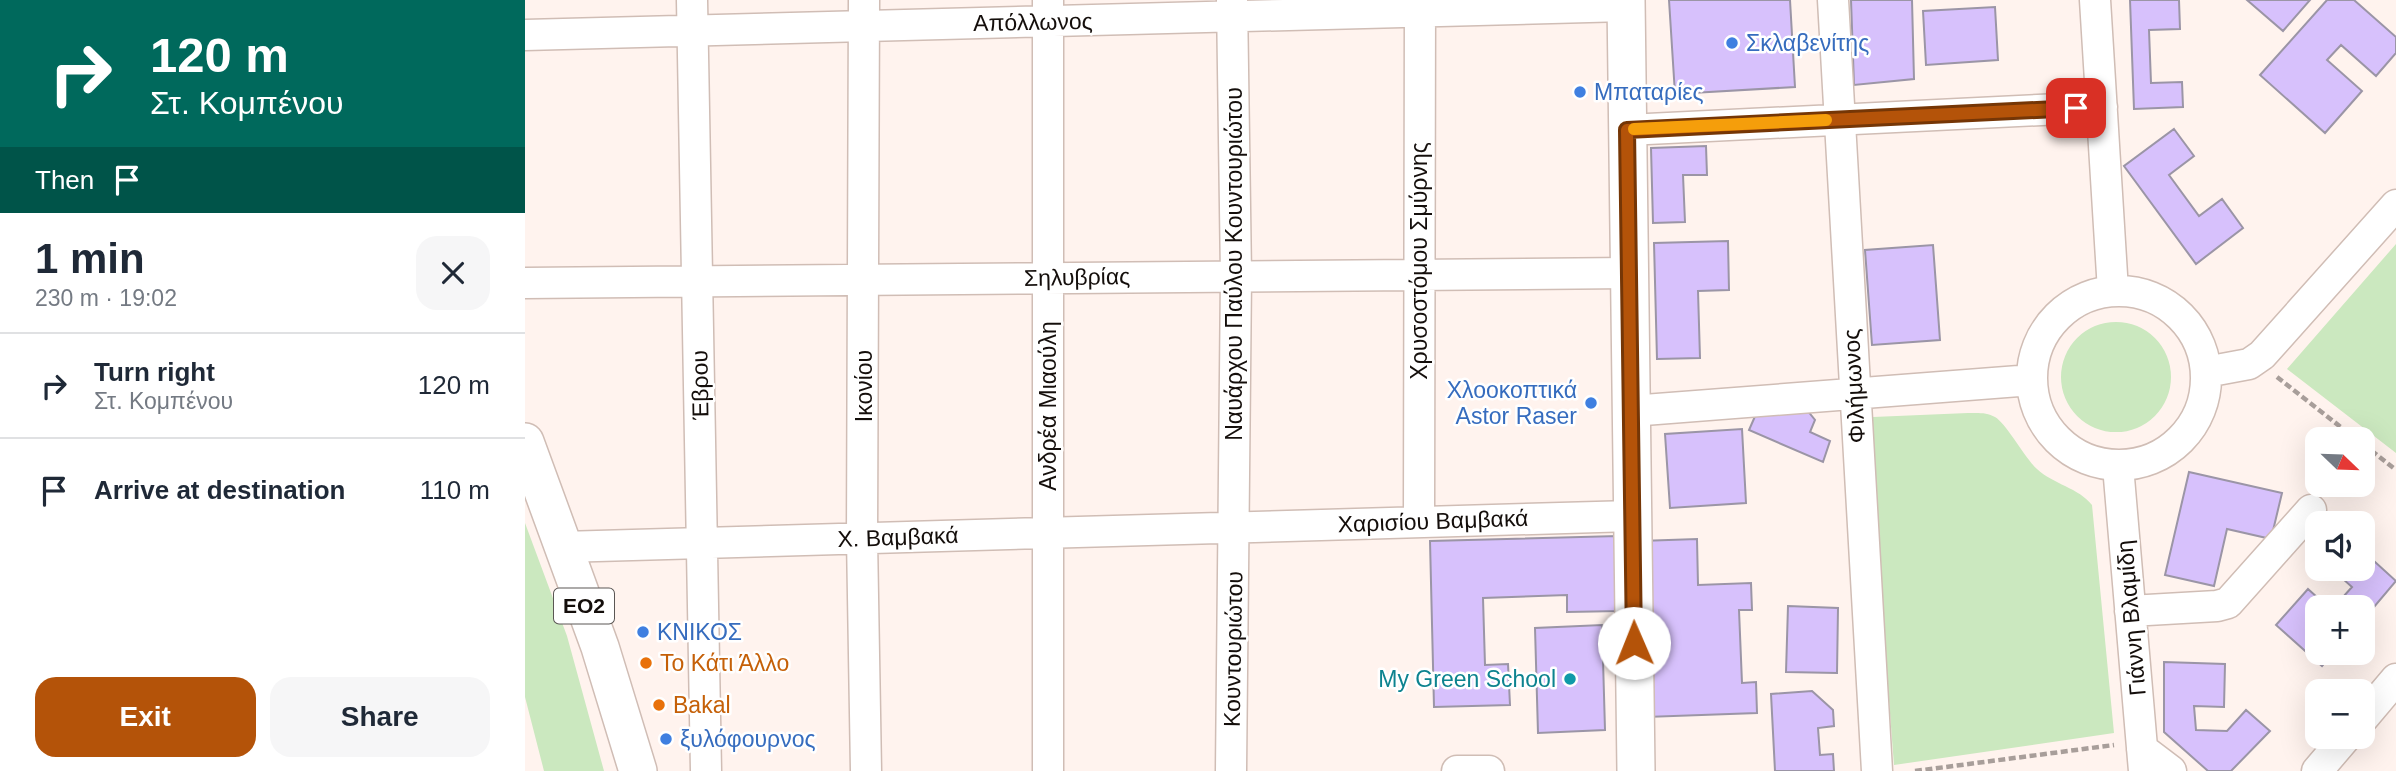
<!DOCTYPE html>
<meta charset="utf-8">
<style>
body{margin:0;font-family:Helvetica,sans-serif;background:#f6f6f7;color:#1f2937;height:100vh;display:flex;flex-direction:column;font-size:26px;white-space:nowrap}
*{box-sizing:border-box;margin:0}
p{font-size:23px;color:#747a83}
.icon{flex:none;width:38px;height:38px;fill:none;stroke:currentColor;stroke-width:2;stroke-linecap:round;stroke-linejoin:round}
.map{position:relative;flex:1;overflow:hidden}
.sheet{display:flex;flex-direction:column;background:#fff;width:525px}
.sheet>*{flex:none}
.banner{background:#00695c;color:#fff;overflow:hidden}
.needle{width:46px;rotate:113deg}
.controls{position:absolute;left:1780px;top:427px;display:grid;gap:14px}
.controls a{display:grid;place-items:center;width:70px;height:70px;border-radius:14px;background:#fff;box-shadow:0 7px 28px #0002;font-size:35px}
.pin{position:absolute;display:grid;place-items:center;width:60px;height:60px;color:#fff;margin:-30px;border-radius:14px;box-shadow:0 4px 10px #0006}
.me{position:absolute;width:77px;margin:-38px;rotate:359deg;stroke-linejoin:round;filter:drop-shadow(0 0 5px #0008)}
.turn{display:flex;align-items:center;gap:24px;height:147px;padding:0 35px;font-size:32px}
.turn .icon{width:91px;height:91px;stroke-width:2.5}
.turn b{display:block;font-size:49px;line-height:60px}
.then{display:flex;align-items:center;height:66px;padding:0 35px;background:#0003;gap:14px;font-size:26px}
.round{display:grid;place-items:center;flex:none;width:74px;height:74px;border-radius:21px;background:#f6f6f7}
.head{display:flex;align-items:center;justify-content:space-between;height:119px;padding:0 35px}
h1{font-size:42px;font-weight:800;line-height:52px}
.primary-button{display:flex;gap:14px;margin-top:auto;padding:14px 35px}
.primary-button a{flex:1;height:80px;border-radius:21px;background:#b45309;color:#fff;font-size:28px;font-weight:800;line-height:80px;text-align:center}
.primary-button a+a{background:#f6f6f7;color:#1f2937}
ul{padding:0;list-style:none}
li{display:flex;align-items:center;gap:21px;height:105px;padding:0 35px;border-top:2px solid #e0e1e3}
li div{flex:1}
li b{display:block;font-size:26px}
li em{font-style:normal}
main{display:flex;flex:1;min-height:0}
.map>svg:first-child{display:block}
.green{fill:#cbe8bf}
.building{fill:#d7c1fc;stroke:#9b95a6;stroke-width:2}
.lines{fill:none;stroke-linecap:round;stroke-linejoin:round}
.minor-casing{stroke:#d0bdb5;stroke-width:33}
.major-casing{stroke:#d0bdb5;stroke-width:40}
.path{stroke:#a89e9a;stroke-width:4.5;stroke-dasharray:7 3.5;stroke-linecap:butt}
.minor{stroke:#fff;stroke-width:30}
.major{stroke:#fff;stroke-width:37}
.route-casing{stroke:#753606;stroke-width:18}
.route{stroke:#b45309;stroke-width:12}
.slow{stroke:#f59e0b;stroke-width:12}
.shop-dot{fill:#3f7fe0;stroke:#fff;stroke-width:2.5}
.food-dot{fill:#e8710a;stroke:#fff;stroke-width:2.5}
.culture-dot{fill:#0f9aa8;stroke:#fff;stroke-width:2.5}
.labels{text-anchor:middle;stroke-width:5;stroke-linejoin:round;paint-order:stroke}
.shield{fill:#fff;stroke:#5a5654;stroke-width:2}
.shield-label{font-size:21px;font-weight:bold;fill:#140e0b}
.street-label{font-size:23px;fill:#140e0b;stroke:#fff}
.shop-label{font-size:23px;fill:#366cbe;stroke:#fff;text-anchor:start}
.food-label{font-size:23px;fill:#c56008;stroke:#fff;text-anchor:start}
.culture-label{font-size:23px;fill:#0d838f;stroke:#fff;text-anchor:end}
</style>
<main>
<section class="sheet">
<div class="banner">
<div class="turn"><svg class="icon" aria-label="right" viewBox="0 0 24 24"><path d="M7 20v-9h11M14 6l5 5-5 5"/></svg><div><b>120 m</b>Στ. Κομπένου</div></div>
<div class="then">Then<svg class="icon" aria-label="arrive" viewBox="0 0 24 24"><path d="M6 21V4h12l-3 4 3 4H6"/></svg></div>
</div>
<div class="head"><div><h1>1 min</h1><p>230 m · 19:02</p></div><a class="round"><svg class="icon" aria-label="close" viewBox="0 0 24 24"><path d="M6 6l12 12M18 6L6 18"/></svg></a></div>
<ul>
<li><svg class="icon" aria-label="right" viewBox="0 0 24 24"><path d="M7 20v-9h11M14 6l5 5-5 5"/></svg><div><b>Turn right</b><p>Στ. Κομπένου</p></div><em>120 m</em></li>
<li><svg class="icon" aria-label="arrive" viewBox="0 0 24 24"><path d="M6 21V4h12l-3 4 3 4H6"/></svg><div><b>Arrive at destination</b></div><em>110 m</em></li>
</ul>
<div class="primary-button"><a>Exit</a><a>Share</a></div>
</section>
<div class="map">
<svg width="1871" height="771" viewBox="0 0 1871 771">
<rect width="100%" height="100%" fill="#fff3ee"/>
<path class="green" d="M1871 244V453L1762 369Z
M1536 377a55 55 0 1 1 110 0a55 55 0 1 1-110 0Z
M1443 413C1452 413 1462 412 1470 417 1481 423 1499 457 1512 469 1528 484 1554 488 1567 505L1589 733 1369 765 1343 427 1348 417Z
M0 523 42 636 79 771H19L0 697Z"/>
<path class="building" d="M1144 0H1265L1270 87 1150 94Z
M1326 0H1387L1389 79 1329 85Z
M1605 0H1654L1655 29 1624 30 1626 83 1657 82 1658 107 1609 109Z
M1722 0H1785L1758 31Z
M1802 0H1829L1871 37V53L1851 76 1816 45 1802 60 1837 91 1800 133 1735 75Z
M1470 7 1473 60 1401 65 1398 11Z
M1649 129 1669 156 1644 175 1674 216 1697 199 1718 228 1671 264 1599 166Z
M1181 146 1182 175H1158L1160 222 1128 223 1126 148Z
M1203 241 1204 290 1173 291 1175 358 1132 359 1129 243Z
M1408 245 1415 340 1347 345 1340 250Z
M1282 410 1290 420 1285 432 1305 441 1298 462 1224 430 1231 414Z
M1217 429 1221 503 1145 508 1140 434Z
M1664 472 1757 493 1746 539 1702 529 1689 586 1640 575Z
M1093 536 1095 611 1042 612V595L958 598 960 665 983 664 985 705 909 707 905 541Z
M1172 539 1173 585 1226 583 1227 610H1214L1217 683 1231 682 1232 713 1121 717 1115 541Z
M1838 551 1871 581 1838 620V607H1809L1827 587 1808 570 1838 569Z
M1783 589 1803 607H1792V653H1808L1797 666 1751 625Z
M1263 606 1313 608 1312 673 1261 672Z
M1077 625 1080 730 1013 733 1010 628Z
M1639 662 1700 664 1699 707 1669 706 1671 730 1702 731 1721 710 1745 731 1706 771H1683L1639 732Z
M1287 691 1308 710 1309 726 1293 728 1295 755 1308 754 1309 771H1250L1246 694Z"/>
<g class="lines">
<g class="minor-casing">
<path id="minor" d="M167 0 181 771
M339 0 337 538 341 771
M523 0V771
M1308 0 1352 771
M1570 0 1588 291
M0 35 1101 6
M1102 130 1577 107
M0 283 1104 273
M1507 378a87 87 0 1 1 174 0a87 87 0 1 1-174 0Z
M1681 372 1724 364 1737 355 1871 205
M1106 411 1507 380
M1593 466 1619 771
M894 522 895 0
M37 547 1107 516
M1605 611 1692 606 1703 603 1786 510
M1838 718 1871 679
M1617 749 1646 771
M706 771 711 276 707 0
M932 771H964
M1792 771 1821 737"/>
</g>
<g class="major-casing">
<path id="major" d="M1101 0 1111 771
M0 442 75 647 113 771"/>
</g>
<path class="path" d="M1752 377 1831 439
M1838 444 1871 470
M1390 771 1589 745"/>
<use href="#minor" class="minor"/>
<use href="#major" class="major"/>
</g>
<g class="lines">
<g class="route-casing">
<path id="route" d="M1109 643 1102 130 1551 108"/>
</g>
<use href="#route" class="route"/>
<path class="slow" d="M1109 129 1301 120"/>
</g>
<g class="shop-dot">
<circle cx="1207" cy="43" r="7"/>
<circle cx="1055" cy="92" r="7"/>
<circle cx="1066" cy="403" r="7"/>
<circle cx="118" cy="632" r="7"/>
<circle cx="141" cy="739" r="7"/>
</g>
<g class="food-dot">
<circle cx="121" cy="663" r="7"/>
<circle cx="134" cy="705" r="7"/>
</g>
<circle class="culture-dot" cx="1045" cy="679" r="7"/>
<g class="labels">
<rect class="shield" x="29" y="588.5" width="60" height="35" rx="5"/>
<g class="shield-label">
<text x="59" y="613">ΕΟ2</text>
</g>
<g class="street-label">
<text transform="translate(508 22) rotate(-1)" y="8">Απόλλωνος</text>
<text transform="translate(894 261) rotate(-90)" y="8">Χρυσοστόμου Σμύρνης</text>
<text transform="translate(709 264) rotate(-90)" y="8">Ναυάρχου Παύλου Κουντουριώτου</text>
<text transform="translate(552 277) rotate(-1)" y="8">Σηλυβρίας</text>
<text transform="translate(175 385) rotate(-91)" y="8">Έβρου</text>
<text transform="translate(339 386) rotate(-90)" y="8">Ικονίου</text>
<text transform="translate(1329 386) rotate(-93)" y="8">Φιλήμωνος</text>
<text transform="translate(523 406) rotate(-90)" y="8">Ανδρέα Μιαούλη</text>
<text transform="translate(908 521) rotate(-2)" y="8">Χαρισίου Βαμβακά</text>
<text transform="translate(373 537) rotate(-2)" y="8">Χ. Βαμβακά</text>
<text transform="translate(1606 618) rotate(-95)" y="8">Γιάννη Βλαμίδη</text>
<text transform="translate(708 649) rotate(-89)" y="8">Κουντουριώτου</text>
</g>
<g class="shop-label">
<text x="1221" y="51">Σκλαβενίτης</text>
<text x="1069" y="100">Μπαταρίες</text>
<text x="1052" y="398" text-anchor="end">Χλοοκοπτικά<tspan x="1052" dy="26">Astor Raser</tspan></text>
<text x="132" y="640">ΚΝΙΚΟΣ</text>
<text x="155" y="747">ξυλόφουρνος</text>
</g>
<g class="food-label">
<text x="135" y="671">Το Κάτι Άλλο</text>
<text x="148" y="713">Bakal</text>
</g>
<g class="culture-label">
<text x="1031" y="687">My Green School</text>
</g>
</g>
</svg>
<div class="controls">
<a><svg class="needle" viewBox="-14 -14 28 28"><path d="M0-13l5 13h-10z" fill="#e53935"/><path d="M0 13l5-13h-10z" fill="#747a83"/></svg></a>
<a><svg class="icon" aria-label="sound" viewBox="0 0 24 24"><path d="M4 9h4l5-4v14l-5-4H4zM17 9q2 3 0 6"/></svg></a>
<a>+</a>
<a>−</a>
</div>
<div class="pin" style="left:1551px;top:108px;background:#d93025"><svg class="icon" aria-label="arrive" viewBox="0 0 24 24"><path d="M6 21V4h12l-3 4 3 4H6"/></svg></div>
<svg class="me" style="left:1109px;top:643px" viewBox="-20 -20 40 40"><circle r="19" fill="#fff"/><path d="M0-13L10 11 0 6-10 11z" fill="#b45309"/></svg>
</div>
</main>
